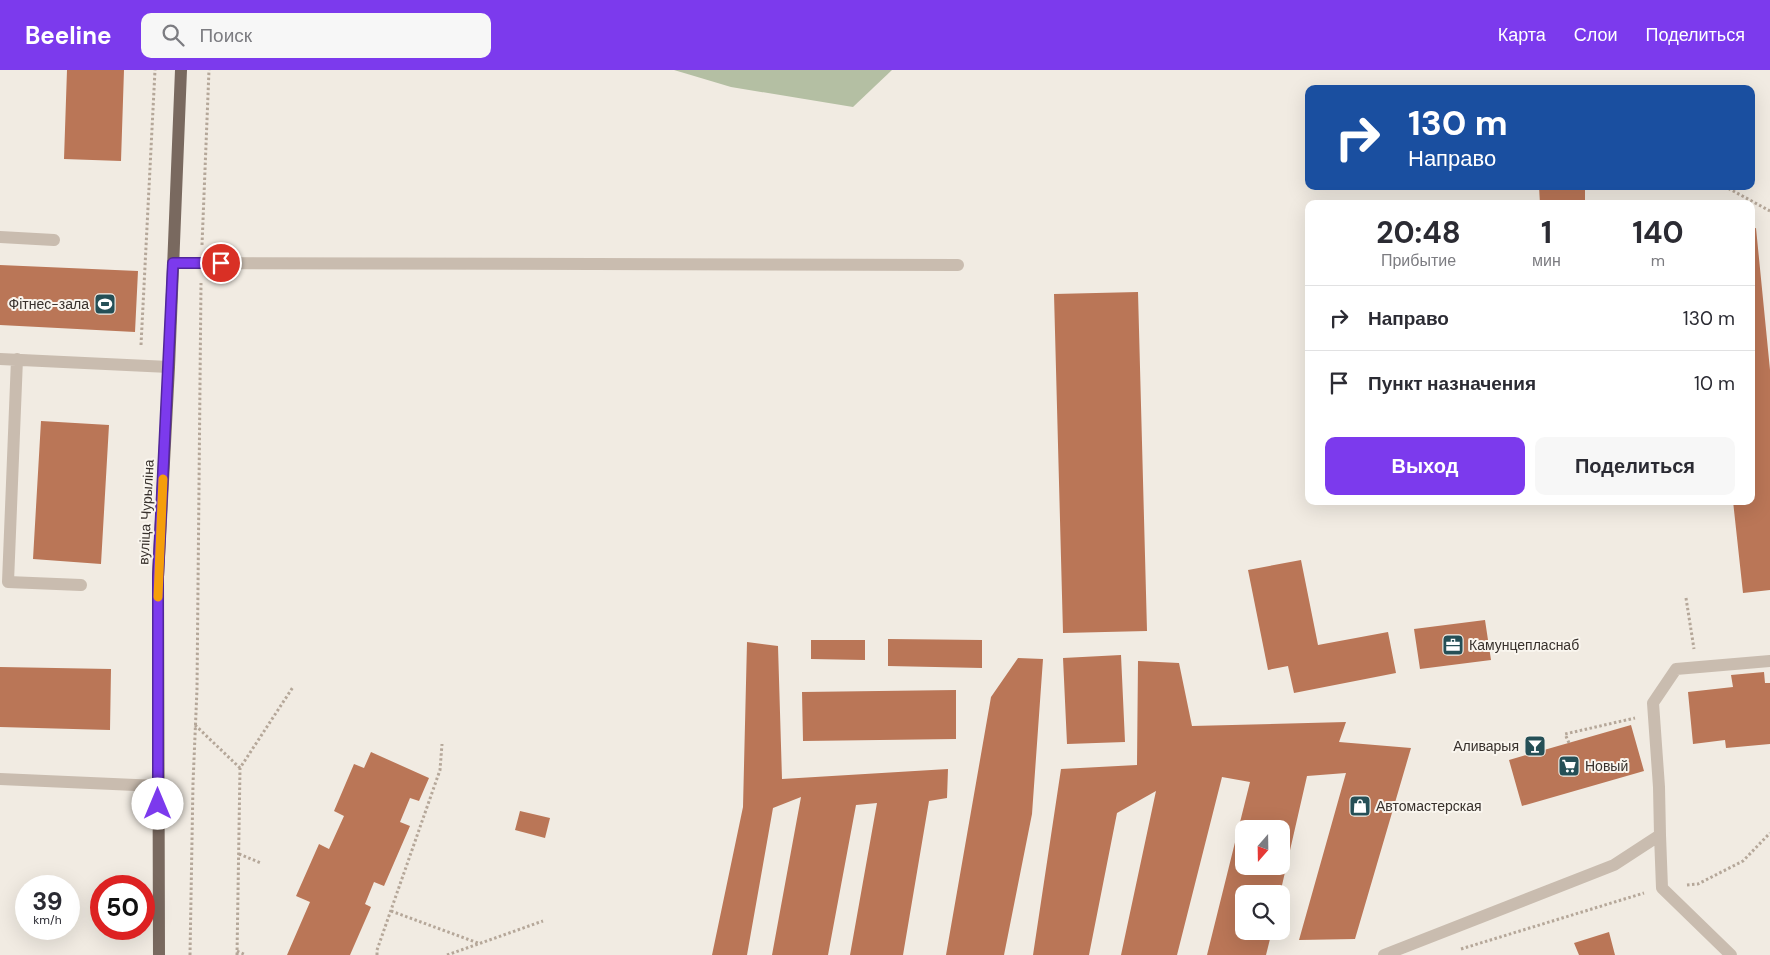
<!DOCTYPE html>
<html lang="ru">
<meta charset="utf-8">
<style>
body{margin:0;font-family:"DM Sans",sans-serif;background:#f7f7f7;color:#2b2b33;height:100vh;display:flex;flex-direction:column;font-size:19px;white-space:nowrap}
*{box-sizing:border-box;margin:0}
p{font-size:16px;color:#7c7c81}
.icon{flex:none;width:28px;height:28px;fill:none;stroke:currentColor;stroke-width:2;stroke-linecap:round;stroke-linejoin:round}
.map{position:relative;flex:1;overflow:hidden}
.panel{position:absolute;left:1305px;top:130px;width:450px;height:305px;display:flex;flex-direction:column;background:#fff;border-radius:10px;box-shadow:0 5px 20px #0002}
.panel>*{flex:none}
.top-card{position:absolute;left:1305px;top:15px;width:450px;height:105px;border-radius:10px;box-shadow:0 5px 20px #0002;background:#1a4fa0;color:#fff;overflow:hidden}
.needle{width:32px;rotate:200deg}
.tools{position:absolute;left:1235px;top:750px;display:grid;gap:10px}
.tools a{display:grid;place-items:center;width:55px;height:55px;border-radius:10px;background:#fff;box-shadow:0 5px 20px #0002;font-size:25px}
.speed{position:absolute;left:15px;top:805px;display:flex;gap:10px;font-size:25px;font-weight:700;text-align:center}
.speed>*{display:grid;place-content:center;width:65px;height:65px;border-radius:50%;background:#fff;box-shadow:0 5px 20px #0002;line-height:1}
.speed small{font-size:12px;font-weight:400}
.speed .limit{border:8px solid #d22;background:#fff;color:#111}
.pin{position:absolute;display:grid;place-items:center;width:42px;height:42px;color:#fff;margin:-21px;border:2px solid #fff;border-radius:50%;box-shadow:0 1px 5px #0007}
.me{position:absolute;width:55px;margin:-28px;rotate:0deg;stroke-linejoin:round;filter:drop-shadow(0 0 4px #0008)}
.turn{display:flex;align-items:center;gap:18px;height:105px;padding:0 20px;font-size:22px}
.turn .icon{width:65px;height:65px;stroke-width:2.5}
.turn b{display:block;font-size:35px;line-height:42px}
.eta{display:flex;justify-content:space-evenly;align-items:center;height:85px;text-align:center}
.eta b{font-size:30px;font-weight:700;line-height:35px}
.cta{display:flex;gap:10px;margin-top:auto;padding:10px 20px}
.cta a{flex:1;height:58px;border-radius:10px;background:#7c3aed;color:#fff;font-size:20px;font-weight:700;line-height:58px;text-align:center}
.cta a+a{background:#f7f7f7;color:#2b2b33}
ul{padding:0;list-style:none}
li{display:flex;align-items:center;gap:15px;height:65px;padding:0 20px;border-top:1px solid #e1e1e2}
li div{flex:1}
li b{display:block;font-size:19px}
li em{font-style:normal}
header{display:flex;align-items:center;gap:30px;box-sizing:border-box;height:70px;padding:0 25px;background:#7c3aed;color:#fff}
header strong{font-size:24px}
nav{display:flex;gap:28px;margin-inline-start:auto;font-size:18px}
.search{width:350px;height:45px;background:#f7f7f7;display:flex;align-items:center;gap:12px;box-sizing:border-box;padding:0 18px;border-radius:10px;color:#7c7c81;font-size:19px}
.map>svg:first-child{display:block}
.green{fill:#b4bfa3}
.building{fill:#ba7657;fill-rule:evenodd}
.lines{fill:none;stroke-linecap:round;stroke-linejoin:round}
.path{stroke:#b5a799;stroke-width:3;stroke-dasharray:2.5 2.5;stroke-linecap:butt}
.minor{stroke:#c9bcaf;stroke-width:12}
.major{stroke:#79695f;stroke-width:12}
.route-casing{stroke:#51269a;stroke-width:12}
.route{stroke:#7c3aed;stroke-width:9}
.slow{stroke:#f59e0b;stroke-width:9}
.labels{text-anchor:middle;stroke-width:4;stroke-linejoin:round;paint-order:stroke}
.poi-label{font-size:14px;fill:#38312c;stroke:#f9f5ee;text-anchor:start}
.street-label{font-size:14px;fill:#38312c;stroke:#f9f5ee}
</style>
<header>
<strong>Beeline</strong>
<div class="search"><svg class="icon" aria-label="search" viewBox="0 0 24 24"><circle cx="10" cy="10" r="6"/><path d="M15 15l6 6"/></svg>Поиск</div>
<nav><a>Карта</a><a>Слои</a><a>Поделиться</a></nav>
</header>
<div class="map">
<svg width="1770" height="885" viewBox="0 0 1770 885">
<rect width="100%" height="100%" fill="#f1ebe2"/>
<path class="green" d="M674 0H892L853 37 731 17Z"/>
<path class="building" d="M67 0H124L121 91 64 89Z
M1539 116H1585V134H1540Z
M1756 158 1770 300V520L1743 523 1733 431H1751V159Z
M0 195 138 201 135 262 0 255Z
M1138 222 1147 561 1063 563 1054 224Z
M41 351 109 355 101 494 33 489Z
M1301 490 1318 575 1388 562 1396 603 1294 623 1288 596 1268 600 1248 500Z
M1485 550 1491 590 1420 599 1414 559Z
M888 569 982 570V598L888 596Z
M811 570H865V590L811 589Z
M747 572 778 576 782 709 948 699 947 728 929 731 903 885H850L877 733 856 735 828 885H772L801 727 773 738 747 885H712L743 737Z
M1121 585 1125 672 1067 674 1063 588Z
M1018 588 1043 589 1032 744 1004 885H946L991 627Z
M1138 591 1179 593 1192 656 1346 652 1339 672 1411 678 1355 869 1299 870 1346 703 1307 706 1280 824H1244V861H1272L1266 885H1207L1250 712 1222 707 1177 885H1121L1156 721 1117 743 1089 885H1033L1061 699 1137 695ZM1244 759H1281V796H1244Z
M0 597 111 599 110 660 0 657Z
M1764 602 1765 613H1770V674L1726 678 1725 670 1693 674 1688 622 1733 617 1731 605Z
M956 620V669L803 671 802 622Z
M1631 655 1644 701 1522 736 1509 690Z
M371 682 429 708 419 731 410 728 400 752 410 756 384 816 374 812 365 834 371 837 350 885H287L310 832 296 826 319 774 329 779 344 746 334 741 354 694 364 698Z
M520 741 550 748 545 768 515 760Z
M1609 862 1615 885H1579L1574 873Z"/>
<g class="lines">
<path class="path" d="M1724 116 1770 141
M202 175 209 0
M141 275 155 0
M1686 528 1694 579
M195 655 240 698
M1569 673 1565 664 1635 648
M239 784 261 793
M1687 815 1698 814 1743 791 1770 763
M391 841 478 873
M1461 879 1644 823
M237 881 246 885
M190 885 193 713 197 619 201 213
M237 885 240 698 293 617
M377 885V880L440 700 442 674
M447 885 543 851"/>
<path class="minor" d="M0 167 54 170
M173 193 958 195
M0 289 169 297
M17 289 8 512 81 515
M0 709 158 716
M1660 765 1662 818 1731 885
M1384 885 1614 795 1660 765 1659 717 1653 633 1676 599 1770 591"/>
<path class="major" d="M159 885 158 507 169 297 181 0"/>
</g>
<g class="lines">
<g class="route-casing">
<path id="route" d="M158 734V507L173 193H221"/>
</g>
<use href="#route" class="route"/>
<path class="slow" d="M158 527 163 409"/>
</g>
<defs>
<g id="stadium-square" transform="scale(1.125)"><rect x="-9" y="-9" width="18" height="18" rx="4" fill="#254f56" stroke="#f9f5ee"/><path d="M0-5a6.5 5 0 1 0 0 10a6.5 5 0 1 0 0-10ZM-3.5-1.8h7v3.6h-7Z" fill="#fff"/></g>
<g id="office-square" transform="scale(1.125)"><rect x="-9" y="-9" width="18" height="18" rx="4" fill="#254f56" stroke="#f9f5ee"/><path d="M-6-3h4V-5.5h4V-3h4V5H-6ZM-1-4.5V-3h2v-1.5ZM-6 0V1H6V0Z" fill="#fff"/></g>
<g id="bar-square" transform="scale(1.125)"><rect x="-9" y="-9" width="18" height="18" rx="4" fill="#254f56" stroke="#f9f5ee"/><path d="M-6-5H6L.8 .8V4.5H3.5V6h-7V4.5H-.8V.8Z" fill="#fff"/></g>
<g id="supermarket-square" transform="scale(1.125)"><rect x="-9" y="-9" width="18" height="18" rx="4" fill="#254f56" stroke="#f9f5ee"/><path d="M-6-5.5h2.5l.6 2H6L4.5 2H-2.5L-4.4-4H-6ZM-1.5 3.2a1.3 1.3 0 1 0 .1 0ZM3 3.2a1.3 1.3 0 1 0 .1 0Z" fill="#fff"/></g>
<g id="shop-square" transform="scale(1.125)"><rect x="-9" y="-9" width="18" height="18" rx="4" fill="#254f56" stroke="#f9f5ee"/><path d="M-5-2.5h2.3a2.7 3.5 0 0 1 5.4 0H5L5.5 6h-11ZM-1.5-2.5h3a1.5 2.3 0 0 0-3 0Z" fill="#fff"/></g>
</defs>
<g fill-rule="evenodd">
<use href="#stadium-square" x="105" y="234"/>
<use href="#office-square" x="1453" y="575"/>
<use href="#bar-square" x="1535" y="676"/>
<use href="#supermarket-square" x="1569" y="696"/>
<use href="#shop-square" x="1360" y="736"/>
</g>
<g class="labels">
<g class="poi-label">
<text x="89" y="239" text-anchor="end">Фітнес-зала</text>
<text x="1469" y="580">Камунцепласнаб</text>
<text x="1519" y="681" text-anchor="end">Аливарыя</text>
<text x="1585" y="701">Новый</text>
<text x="1376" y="741">Автомастерская</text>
</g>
<g class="street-label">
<text transform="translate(146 442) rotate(-87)" y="5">вуліца Чурыліна</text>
</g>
</g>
</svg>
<div class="tools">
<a><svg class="needle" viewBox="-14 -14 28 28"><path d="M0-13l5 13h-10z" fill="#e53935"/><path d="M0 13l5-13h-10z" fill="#7c7c81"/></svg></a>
<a><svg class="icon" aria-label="search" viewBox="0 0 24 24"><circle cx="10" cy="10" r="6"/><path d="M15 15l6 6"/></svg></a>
</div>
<div class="speed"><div>39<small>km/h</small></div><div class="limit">50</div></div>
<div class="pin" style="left:221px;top:193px;background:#d93025"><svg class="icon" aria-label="arrive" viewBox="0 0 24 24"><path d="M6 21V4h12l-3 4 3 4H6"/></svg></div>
<svg class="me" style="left:158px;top:734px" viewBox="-20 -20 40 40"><circle r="19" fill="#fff"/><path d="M0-13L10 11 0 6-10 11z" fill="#7c3aed"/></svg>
<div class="top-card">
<div class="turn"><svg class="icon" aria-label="right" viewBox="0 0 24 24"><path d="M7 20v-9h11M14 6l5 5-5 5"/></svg><div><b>130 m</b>Направо</div></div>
</div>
<section class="panel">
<div class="eta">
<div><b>20:48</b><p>Прибытие</p></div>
<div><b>1</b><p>мин</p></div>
<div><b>140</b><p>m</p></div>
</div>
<ul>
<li><svg class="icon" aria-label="right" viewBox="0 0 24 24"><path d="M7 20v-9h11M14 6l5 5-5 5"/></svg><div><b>Направо</b></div><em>130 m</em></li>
<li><svg class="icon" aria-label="arrive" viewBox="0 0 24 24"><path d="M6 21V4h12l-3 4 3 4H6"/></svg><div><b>Пункт назначения</b></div><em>10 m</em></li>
</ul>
<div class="cta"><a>Выход</a><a>Поделиться</a></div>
</section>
</div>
